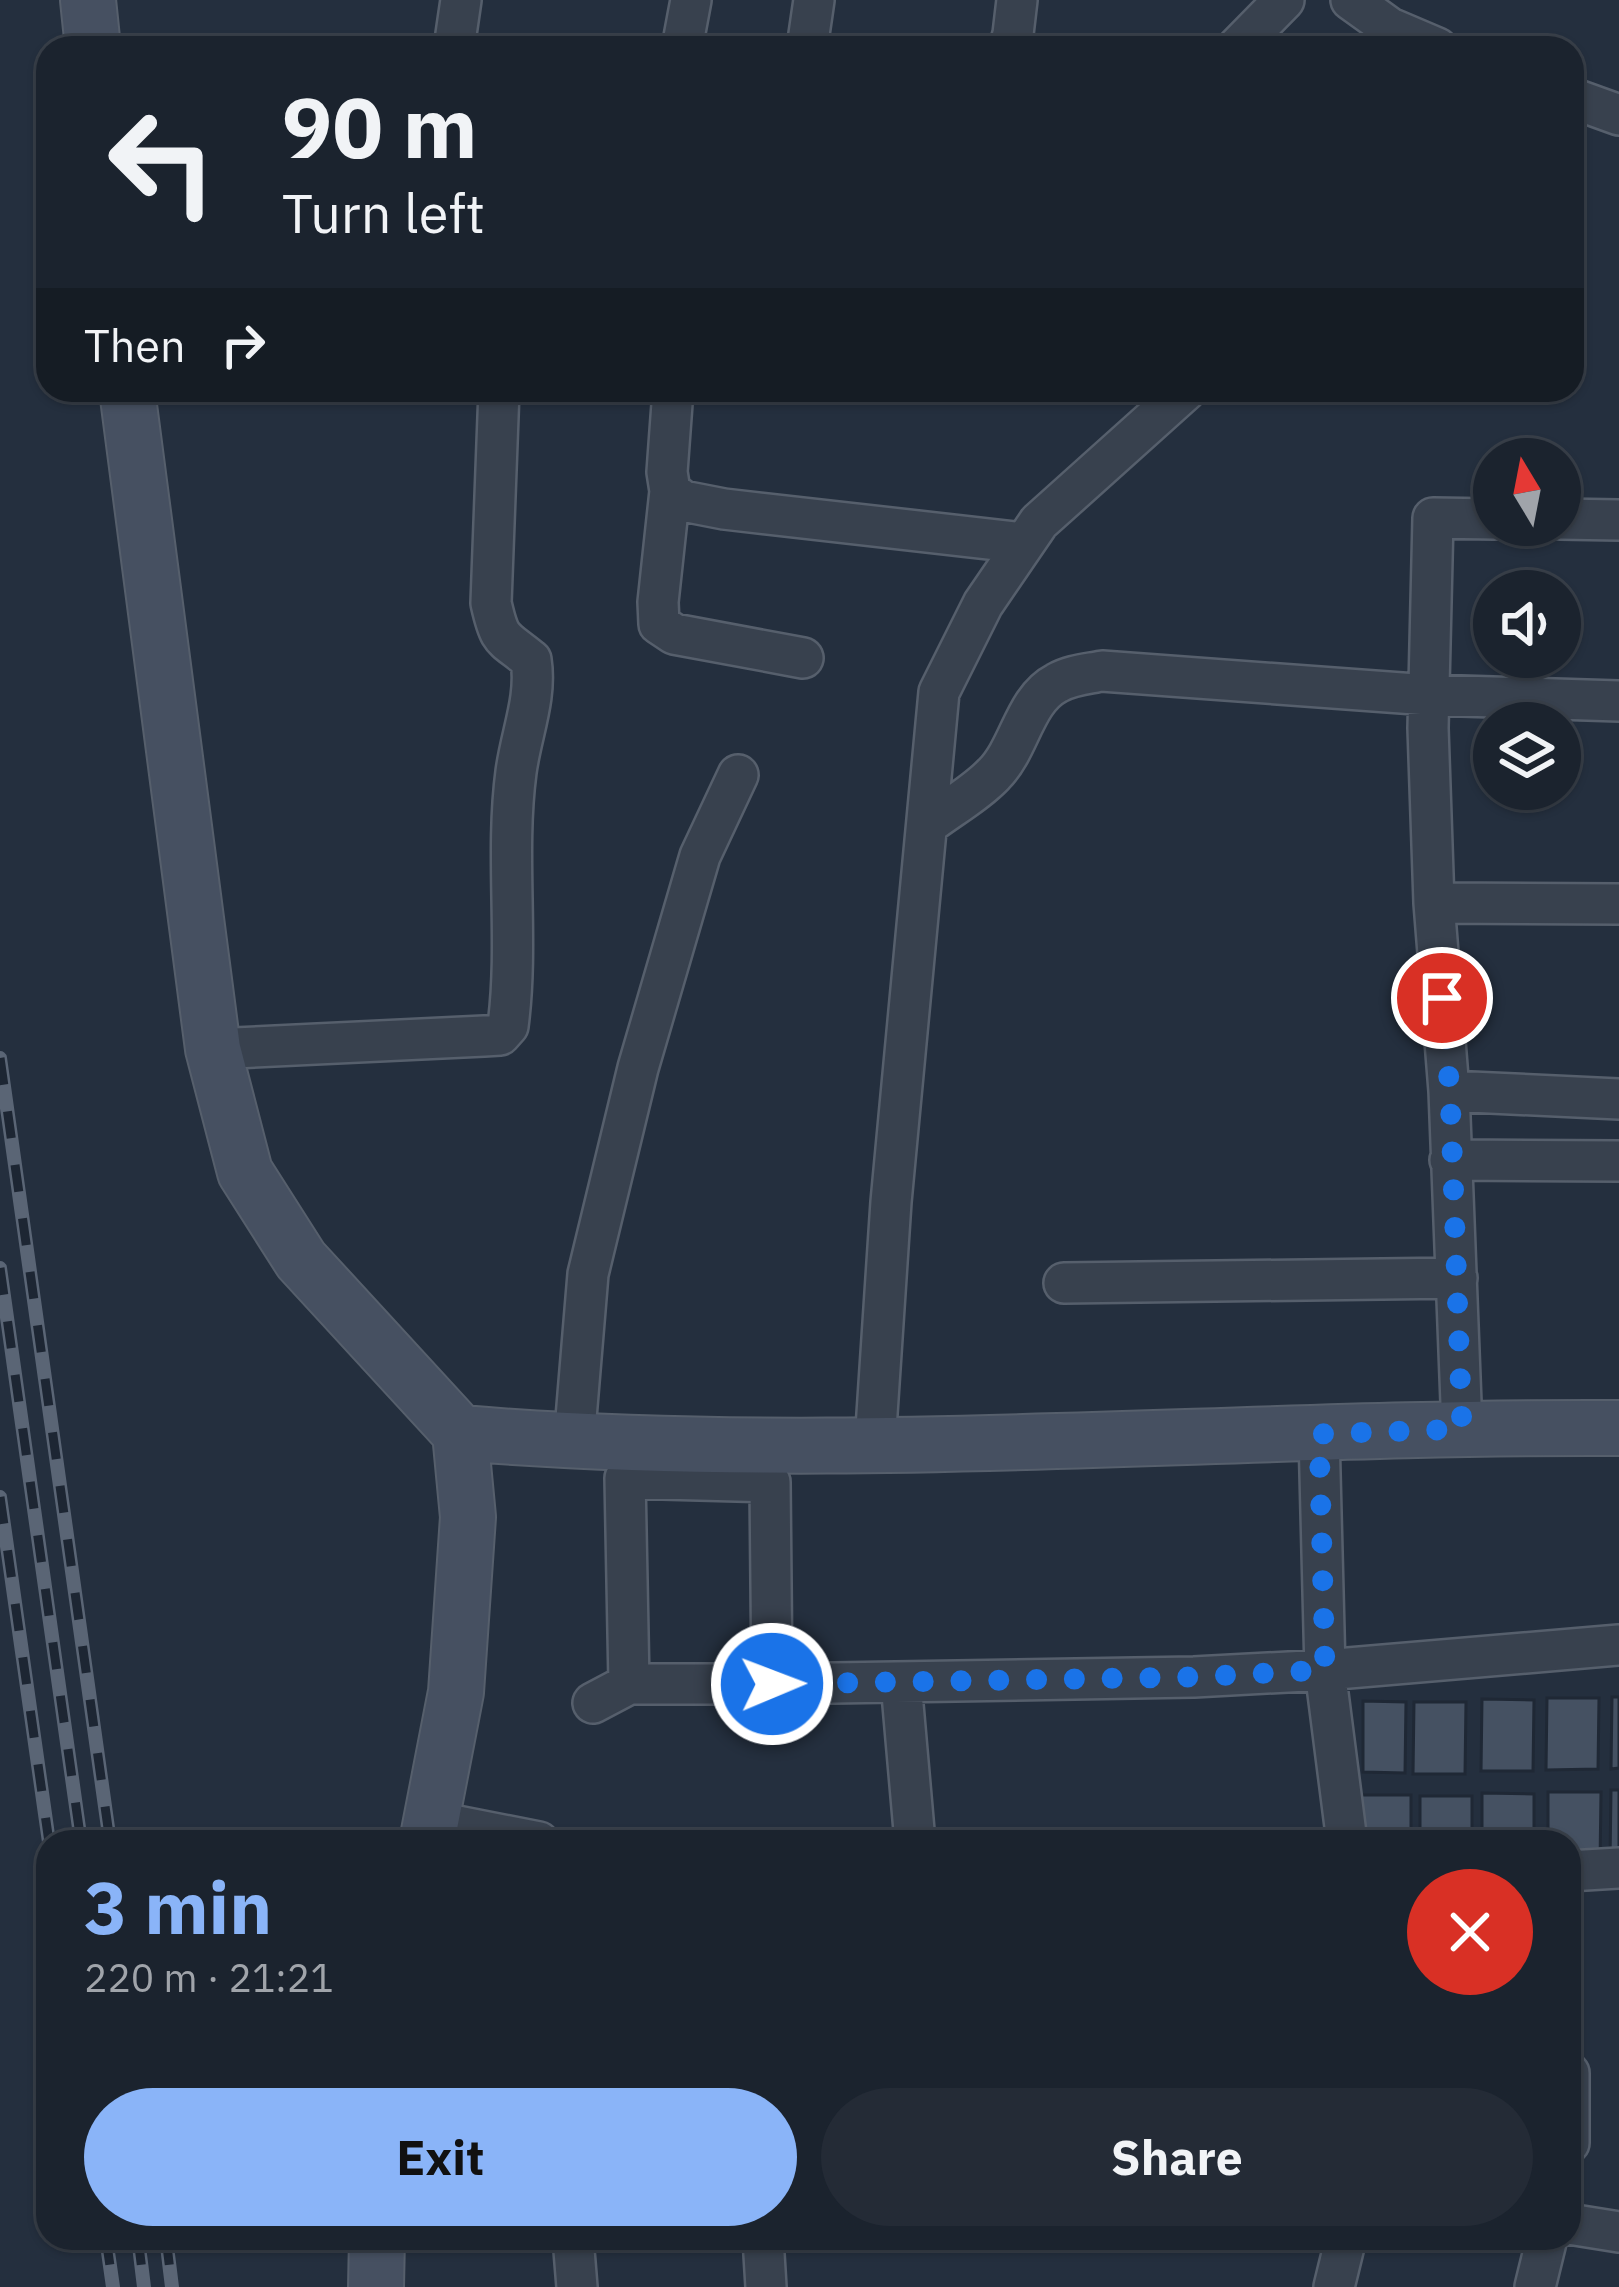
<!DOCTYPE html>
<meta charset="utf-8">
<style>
body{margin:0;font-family:"IBM Plex Sans",sans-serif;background:#242b36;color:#f1f3f6;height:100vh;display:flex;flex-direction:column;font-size:45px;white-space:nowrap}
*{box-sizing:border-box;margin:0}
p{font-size:39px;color:#a0a4aa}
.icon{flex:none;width:66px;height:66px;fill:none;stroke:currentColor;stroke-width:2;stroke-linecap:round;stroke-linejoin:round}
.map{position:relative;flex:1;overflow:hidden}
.side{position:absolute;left:36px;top:1830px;width:1545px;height:420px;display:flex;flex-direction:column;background:#1b232e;border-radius:36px;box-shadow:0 3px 9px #0004,0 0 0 3px #39404a}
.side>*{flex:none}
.banner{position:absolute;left:36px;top:36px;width:1548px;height:366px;border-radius:36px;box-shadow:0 3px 9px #0004,0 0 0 3px #39404a;background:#1b232e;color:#f1f3f6;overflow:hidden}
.needle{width:78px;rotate:350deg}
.controls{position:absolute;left:1473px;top:438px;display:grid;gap:24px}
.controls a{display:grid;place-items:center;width:108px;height:108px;border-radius:50%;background:#1b232e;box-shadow:0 3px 9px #0004,0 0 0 3px #39404a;font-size:60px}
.pin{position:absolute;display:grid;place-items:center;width:102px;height:102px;color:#fff;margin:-51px;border:6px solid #fff;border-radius:50%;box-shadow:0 3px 12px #0007}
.me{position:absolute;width:132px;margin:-66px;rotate:89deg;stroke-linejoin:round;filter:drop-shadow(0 0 9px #0008)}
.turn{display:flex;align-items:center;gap:42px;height:252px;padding:0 48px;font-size:54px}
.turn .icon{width:156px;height:156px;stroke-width:2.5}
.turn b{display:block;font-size:84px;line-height:102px}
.then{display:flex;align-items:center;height:114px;padding:0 48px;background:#0003;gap:24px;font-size:45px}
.round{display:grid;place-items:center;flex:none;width:126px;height:126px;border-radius:63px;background:#242b36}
.summary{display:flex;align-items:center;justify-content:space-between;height:204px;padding:0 48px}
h1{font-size:72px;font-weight:700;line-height:90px;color:#8ab4f8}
.primary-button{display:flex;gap:24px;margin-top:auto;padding:24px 48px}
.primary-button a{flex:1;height:138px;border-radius:72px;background:#8ab4f8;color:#111;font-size:48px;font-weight:700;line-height:138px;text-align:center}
.primary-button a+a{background:#242b36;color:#f1f3f6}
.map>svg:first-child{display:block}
.building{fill:#455162;stroke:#1f2835;stroke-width:3}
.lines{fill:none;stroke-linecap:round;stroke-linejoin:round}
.street-casing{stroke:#565f6c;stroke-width:44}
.secondary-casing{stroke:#565f6c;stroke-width:58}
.street{stroke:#38414e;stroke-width:39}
.secondary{stroke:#465061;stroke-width:54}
.rail-casing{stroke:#5a6575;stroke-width:14}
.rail{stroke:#1d2633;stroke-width:9;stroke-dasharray:27;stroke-linecap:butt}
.route{stroke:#1a73e8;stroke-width:21;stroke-dasharray:0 37.8}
</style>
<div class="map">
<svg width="1619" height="2287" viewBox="0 0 1619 2287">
<rect width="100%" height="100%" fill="#242f3e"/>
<path class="building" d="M1612 1697H1619V1768L1611 1769Z
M1547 1698H1599L1598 1769 1546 1770Z
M1482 1699 1534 1700 1533 1771H1481Z
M1363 1701 1406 1702 1405 1773 1363 1772Z
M1414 1702H1466L1465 1774H1413Z
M1611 1790H1619V1862H1610Z
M1548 1792H1601L1600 1864H1569V1842H1548Z
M1482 1793 1534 1794V1842H1482Z
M1359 1795H1411V1842H1359Z
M1420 1796H1472V1842H1420Z"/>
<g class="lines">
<g class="street-casing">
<path id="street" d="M1351 0 1390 28 1437 48
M454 48 461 0
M682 48 691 0
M807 48 814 0
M1009 48 1013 34 1017 0
M1237 48 1284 0
M1572 98 1619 115
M673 390 667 472 670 491 683 501 724 509 1024 543
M670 491 658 602 659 624 674 634 803 658
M1560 519 1619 520
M927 825C949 808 975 794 994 774 1020 748 1024 700 1057 683 1071 675 1087 674 1102 671L1429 695 1619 701
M1434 903 1619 904
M213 1049 484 1036 500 1035 508 1026C519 942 505 855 516 772 521 734 537 698 531 660 502 636 500 643 491 603L499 390
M1449 1091 1619 1099
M1450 1160 1619 1161
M1064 1283 1457 1278
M1462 1429 1449 1091 1434 903 1428 728 1433 518 1494 519
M1319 1434 1325 1670 1347 1842
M574 1442 588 1274 638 1068 700 856 738 775
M875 1444 891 1202 939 692 983 604 1039 522 1186 390
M901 1682 915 1842
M629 1684 625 1478 770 1482 772 1684 1194 1677 1325 1670 1619 1645
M593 1703 629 1684H772
M432 1821 539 1842
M1569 1871 1619 1868
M1569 2073V2143
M1569 2224 1619 2232
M573 2238 577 2287
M763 2238 766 2287
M1334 2287 1346 2238
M1535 2287 1547 2238"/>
</g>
<g class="secondary-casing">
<path id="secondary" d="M88 0 93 48
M127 390 213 1049 245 1172 301 1260 460 1433 468 1517 456 1692 427 1842
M460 1433C845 1465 1233 1426 1619 1428
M376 2287 377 2238"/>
</g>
<use href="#street" class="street"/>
<use href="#secondary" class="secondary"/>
<g class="rail-casing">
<path id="rail" d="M0 1058 110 1842
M0 1268 81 1842
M0 1497 49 1842
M106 2238 113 2287
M138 2238 144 2287
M166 2238 172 2287"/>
</g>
<use href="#rail" class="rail"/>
</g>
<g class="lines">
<path class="route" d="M772 1684 1194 1677 1325 1670 1319 1434 1462 1429 1450 1091 1442 998"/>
</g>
</svg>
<div class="controls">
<a><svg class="needle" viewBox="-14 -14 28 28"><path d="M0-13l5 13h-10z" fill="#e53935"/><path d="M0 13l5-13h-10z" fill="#a0a4aa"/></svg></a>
<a><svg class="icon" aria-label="sound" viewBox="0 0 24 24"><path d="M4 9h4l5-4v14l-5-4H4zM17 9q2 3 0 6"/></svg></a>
<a><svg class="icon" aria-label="layers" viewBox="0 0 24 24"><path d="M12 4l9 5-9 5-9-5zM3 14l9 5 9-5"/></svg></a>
</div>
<div class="pin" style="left:1442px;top:998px;background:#d93025"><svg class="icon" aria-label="arrive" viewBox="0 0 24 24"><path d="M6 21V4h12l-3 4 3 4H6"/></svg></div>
<svg class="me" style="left:772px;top:1684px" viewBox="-20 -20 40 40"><circle r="17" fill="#1a73e8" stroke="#fff" stroke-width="3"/><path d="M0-11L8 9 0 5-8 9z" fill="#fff"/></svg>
<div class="banner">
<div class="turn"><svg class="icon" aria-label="left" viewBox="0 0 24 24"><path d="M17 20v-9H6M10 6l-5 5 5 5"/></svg><div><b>90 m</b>Turn left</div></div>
<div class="then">Then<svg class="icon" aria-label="right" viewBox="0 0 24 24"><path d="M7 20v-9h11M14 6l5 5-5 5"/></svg></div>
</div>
<section class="side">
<div class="summary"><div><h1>3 min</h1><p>220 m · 21:21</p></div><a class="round" style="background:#d93025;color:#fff"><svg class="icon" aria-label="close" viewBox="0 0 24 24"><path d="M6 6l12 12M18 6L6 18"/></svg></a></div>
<div class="primary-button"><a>Exit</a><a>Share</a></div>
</section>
</div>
